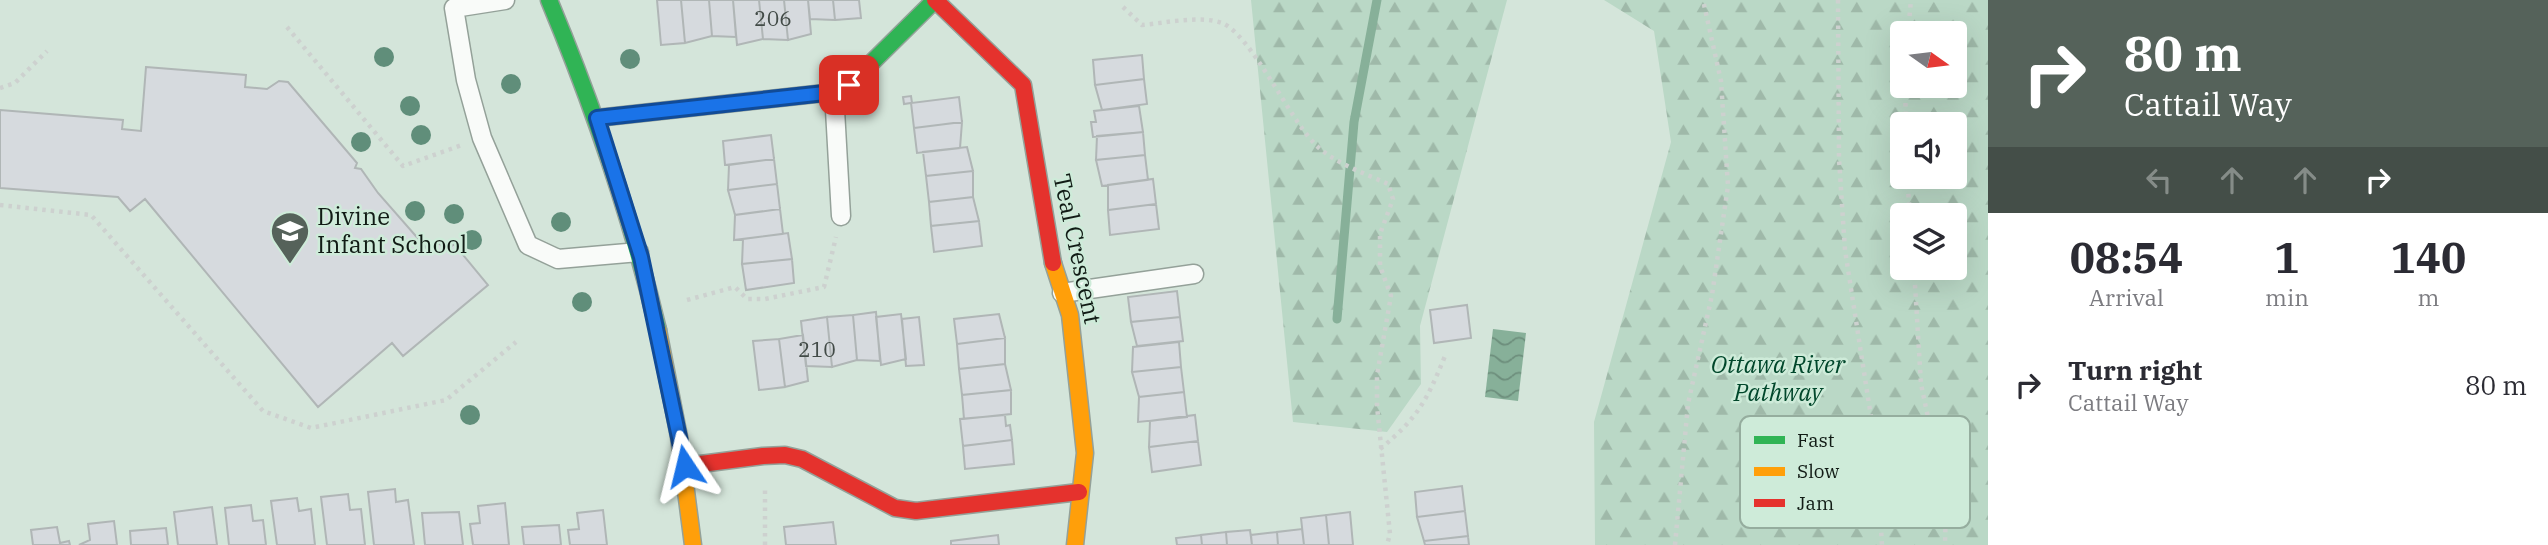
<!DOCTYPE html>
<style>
body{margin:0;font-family:"IBM Plex Serif",serif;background:#f7f7f7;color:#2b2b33;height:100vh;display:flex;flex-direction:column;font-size:26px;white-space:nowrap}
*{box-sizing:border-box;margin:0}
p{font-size:23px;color:#7c7c81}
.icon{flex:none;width:38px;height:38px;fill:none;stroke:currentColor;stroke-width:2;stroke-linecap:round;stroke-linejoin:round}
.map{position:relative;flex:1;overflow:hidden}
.sheet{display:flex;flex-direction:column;background:#fff;width:560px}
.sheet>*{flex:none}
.guide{background:#55625a;color:#fff;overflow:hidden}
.needle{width:46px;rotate:104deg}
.fabs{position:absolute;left:1890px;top:21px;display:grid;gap:14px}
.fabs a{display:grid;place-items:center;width:77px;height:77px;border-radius:7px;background:#fff;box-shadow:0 7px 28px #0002;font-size:35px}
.pin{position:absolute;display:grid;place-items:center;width:60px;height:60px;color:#fff;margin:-30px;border-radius:14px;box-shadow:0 4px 10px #0006}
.me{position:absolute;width:77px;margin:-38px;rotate:350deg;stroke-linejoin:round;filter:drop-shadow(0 0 5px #0008)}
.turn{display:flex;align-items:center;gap:24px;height:147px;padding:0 21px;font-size:32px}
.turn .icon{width:91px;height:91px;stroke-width:2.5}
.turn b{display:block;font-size:49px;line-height:60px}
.lanes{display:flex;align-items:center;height:66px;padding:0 21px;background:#0003;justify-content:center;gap:35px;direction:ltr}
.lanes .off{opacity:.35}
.eta{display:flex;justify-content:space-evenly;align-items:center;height:119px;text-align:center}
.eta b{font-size:42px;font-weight:800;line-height:49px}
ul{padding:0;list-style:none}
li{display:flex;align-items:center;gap:21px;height:105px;padding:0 21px}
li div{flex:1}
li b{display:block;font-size:26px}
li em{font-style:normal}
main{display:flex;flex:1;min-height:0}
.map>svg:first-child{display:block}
.forest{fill:url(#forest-firs);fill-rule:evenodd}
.water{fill:url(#water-waves)}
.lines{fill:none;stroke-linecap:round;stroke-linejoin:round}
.stream{stroke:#87b099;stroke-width:9}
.building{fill:#d6dade;stroke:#b0b6b6;stroke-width:2}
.lane-casing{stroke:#94a199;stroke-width:21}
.fast-casing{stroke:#94a199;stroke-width:19}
.slow-casing{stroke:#94a199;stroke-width:19}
.jam-casing{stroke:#94a199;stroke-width:19}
.path{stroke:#cdd1cf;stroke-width:4.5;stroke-dasharray:3.5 5;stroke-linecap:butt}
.lane{stroke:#f9fbf9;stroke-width:18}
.fast{stroke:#30b455;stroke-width:16}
.slow{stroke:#ff9f0a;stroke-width:16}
.jam{stroke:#e5322d;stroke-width:16}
.tree{fill:#608e7a}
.route-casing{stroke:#114b97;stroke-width:18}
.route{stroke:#1a73e8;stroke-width:12}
.labels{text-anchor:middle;stroke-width:5;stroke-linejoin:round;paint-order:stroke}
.number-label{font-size:21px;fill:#424b47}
.poi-label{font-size:24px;fill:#111b15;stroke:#ceebd9;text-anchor:start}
.street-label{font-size:24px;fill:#111b15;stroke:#ceebd9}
.park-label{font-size:24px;font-style:italic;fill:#01472b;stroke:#ceebd9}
.key{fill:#ceebd9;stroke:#95ad9e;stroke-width:2}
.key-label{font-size:19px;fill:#111b15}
</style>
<main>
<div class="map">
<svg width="1988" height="545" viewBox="0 0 1988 545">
<defs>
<pattern id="forest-firs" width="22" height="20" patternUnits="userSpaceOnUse" patternTransform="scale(1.75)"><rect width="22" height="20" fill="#bad8c6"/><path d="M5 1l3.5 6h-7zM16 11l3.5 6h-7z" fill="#9fb9a9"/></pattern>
<pattern id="water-waves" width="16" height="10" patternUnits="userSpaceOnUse" patternTransform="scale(1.75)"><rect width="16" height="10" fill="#87b099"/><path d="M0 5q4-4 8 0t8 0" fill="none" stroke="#6d8e7c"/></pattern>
</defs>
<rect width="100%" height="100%" fill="#d4e5da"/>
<path class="forest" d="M1251 0H1507L1420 326 1421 384 1387 432 1293 422Z
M1604 0H1988V545H1595L1594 422 1671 142 1654 31ZM1902 33H1955V86H1902ZM1902 124H1955V177H1902ZM1902 215H1955V268H1902Z"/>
<path class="water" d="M1493 329 1526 333 1518 401 1485 397Z"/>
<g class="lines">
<path class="stream" d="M1337 319 1354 122 1377 0"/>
</g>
<path class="building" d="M657 0H681L685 43 661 45Z
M681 0H709L712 36 685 43Z
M709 0H733L736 37 712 36Z
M733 0H759L763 39 737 45Z
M759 0H784L788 40 763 39Z
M784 0H808L811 34 788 40Z
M808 0H833L835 20 810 19Z
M833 0H859L861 18 835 20Z
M1142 55 1144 79 1095 85 1093 60Z
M146 67 246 75 245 87 267 89 279 81 288 82 357 163 355 168 361 169 378 193 429 251 439 243 446 251 454 244 488 285 403 356 392 343 318 407 145 199 130 211 118 197 0 188V110L123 120 122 129 141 131Z
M1144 79 1147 104 1102 110 1095 85Z
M911 96 912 103 959 97 962 122 914 128 911 103 904 104 903 97Z
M1139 106 1143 132 1093 137 1091 122H1096L1094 111Z
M962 122 960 148 917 153 914 128Z
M1143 132 1145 155 1096 160 1097 136Z
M771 135 774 159 725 165 723 141Z
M967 147 973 171 926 176 923 152Z
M1145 155 1148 180 1102 186 1096 160Z
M774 159 777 184 728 190 729 165Z
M973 171V197L929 202 926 176Z
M1153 179 1156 204 1108 210V185Z
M777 184 780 209 735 215 728 190Z
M973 197 979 221 931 226 929 202Z
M1156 204 1159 229 1110 235 1108 210Z
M780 209 783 234 734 240 735 215Z
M979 221 982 246 934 252 931 226Z
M788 233 792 259 742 264 743 239Z
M792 259 794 283 746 290 742 264Z
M1177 291 1180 317 1131 322 1128 297Z
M1467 305 1471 338 1434 343 1430 310Z
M876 312 880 361 857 360 853 315Z
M901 314 906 359 881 365 876 317Z
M999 314 1005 338 957 344 954 319Z
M853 315 857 360 832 367 827 317Z
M827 317 832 367 806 366 801 321Z
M919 317 924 365 906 366 902 319Z
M1180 317 1183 341 1137 346 1131 322Z
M803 335 808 381 785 387 779 339Z
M1005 338V364L959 369 957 344Z
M779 339 785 387 759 390 753 341Z
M1179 342 1181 367 1132 372 1133 347Z
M1005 364 1011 390 962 395 959 369Z
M1181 367 1184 392 1139 397 1132 372Z
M1011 390V414L964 419 962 395Z
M1184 392 1187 417 1138 422 1139 397Z
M1005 415 1006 426 1010 425 1012 440 963 446 960 419Z
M1195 415 1198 441 1149 447 1150 421Z
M1012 440 1014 464 965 469 963 446Z
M1198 441 1201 465 1152 472 1149 447Z
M1462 486 1465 511 1417 517 1415 492Z
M395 489 396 502 408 500 414 545H374L368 492Z
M348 494 350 510 361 509 365 545H327L321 497Z
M297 498 299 511 311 509 315 545H277L271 501Z
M505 503 509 545H473L470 524 480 523 478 506Z
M251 505 253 521 263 520 266 545H229L225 508Z
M212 507 217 545H178L174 512Z
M603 510 607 545H570L568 530 579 529 577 513Z
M1465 511 1468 536 1424 541 1417 517Z
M459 512 463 545H425L422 513Z
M1350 512 1353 545H1329L1326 515Z
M1326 515 1329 545H1304L1301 518Z
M114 521 117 545H79L90 540 88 524Z
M833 522 836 545H786L784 527Z
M559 525 561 545H524L522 527Z
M57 527 60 543 69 541 70 545H33L31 530Z
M166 528 168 545H131L130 531Z
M1302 529 1304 545H1278L1277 532Z
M1250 530 1252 545H1227L1226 532Z
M1226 532 1227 545H1202L1201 535Z
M1277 532 1278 545H1252L1251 535Z
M998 535 999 545H951V541Z
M1201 535 1202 545H1177L1176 538Z
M1468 536 1469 545H1425L1424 541Z"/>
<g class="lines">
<g class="lane-casing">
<path id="lane" d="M505 0 454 8 466 80 482 138 528 245 558 259 639 252
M834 92 841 216
M1062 293 1194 274"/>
</g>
<g class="fast-casing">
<path id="fast" d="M549 0C594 108 631 216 658 330
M597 118 834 92 849 85 935 0"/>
</g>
<g class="slow-casing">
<path id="slow" d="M1053 263 1070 315 1085 453 1075 545
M658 330 679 437 693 545"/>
</g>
<g class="jam-casing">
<path id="jam" d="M935 0 1023 85 1053 263
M685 466 763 456 785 455 802 459 895 508 916 511 1079 492"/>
</g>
<path class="path" d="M1838 0 1839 159 1845 250 1876 449 1882 545
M1123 7 1142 25C1165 23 1200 15 1222 23 1250 34 1289 117 1313 142 1331 162 1364 173 1388 184L1393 199 1380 234V266L1391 296 1377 375V406L1390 534 1387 545
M287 27 403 166 462 145
M1908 33 1911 0
M1905 86 1906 124
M0 88 15 83 47 51
M1907 177 1910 215
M0 205 91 215 263 411 311 428 446 400 516 342
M1914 268 1921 384 1946 503 1945 545
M687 300 735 287 747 299H765L824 287 836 237
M1380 449C1418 418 1427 400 1445 356
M765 545V489
M1675 545 1688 404 1712 295 1728 186 1721 81 1703 0"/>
<use href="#lane" class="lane"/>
<use href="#fast" class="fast"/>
<use href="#slow" class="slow"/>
<use href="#jam" class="jam"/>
</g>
<g class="tree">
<circle cx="384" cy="57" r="10"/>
<circle cx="630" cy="59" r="10"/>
<circle cx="511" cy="84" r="10"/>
<circle cx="410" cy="106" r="10"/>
<circle cx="421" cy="135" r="10"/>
<circle cx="361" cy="142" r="10"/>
<circle cx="415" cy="211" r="10"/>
<circle cx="454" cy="214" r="10"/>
<circle cx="561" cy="222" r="10"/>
<circle cx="472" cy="240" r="10"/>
<circle cx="582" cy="302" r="10"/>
<circle cx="470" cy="415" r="10"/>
</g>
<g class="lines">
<g class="route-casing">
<path id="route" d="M685 466 641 257 597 118 834 92 849 85"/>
</g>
<use href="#route" class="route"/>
</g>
<defs>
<g id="school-pin" transform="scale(2.0125)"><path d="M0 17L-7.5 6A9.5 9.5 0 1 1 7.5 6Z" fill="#55625a" stroke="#ceebd9"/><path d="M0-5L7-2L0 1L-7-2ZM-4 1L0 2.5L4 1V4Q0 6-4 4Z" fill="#fff"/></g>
</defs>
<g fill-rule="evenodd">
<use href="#school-pin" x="290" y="231"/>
</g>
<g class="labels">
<g class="number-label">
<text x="773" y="26">206</text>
<text x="817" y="357">210</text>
</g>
<g class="poi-label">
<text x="317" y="225">Divine<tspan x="317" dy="28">Infant School</tspan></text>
</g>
<g class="street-label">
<text transform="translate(1077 249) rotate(78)" y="8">Teal Crescent</text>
</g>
<g class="park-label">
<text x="1778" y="373">Ottawa River<tspan x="1778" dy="28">Pathway</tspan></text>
</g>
</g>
<rect x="1740" y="416" width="230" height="112" rx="10" class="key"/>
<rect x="1754" y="436" width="31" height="8" fill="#30b455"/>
<rect x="1754" y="467" width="31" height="9" fill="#ff9f0a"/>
<rect x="1754" y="499" width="31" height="8" fill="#e5322d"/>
<g class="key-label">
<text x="1797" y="447">Fast</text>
<text x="1797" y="478">Slow</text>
<text x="1797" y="510">Jam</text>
</g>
</svg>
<div class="fabs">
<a><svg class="needle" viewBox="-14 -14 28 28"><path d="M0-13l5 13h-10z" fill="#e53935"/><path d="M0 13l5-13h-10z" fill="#7c7c81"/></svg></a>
<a><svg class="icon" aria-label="sound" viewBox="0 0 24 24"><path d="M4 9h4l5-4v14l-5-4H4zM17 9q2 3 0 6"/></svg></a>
<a><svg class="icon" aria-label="layers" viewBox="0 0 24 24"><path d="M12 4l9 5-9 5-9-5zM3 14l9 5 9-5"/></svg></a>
</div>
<div class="pin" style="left:849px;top:85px;background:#d93025"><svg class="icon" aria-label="arrive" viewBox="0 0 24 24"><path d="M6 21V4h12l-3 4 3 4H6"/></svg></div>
<svg class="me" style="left:685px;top:466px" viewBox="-20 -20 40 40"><path d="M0-17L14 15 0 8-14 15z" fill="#1a73e8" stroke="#fff" stroke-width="4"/></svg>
</div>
<section class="sheet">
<div class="guide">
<div class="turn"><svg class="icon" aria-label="right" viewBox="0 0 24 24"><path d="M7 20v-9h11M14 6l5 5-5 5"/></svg><div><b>80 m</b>Cattail Way</div></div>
<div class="lanes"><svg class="icon off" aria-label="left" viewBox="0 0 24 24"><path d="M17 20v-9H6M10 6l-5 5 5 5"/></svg><svg class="icon off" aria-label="ahead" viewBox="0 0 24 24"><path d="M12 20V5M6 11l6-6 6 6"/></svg><svg class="icon off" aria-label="ahead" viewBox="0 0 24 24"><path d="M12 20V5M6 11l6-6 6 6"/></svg><svg class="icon" aria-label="right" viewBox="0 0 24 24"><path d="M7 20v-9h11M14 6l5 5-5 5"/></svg></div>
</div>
<div class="eta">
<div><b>08:54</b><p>Arrival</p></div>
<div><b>1</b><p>min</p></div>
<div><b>140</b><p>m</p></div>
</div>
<ul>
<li><svg class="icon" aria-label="right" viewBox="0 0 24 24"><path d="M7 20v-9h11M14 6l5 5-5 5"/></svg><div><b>Turn right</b><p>Cattail Way</p></div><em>80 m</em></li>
</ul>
</section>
</main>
